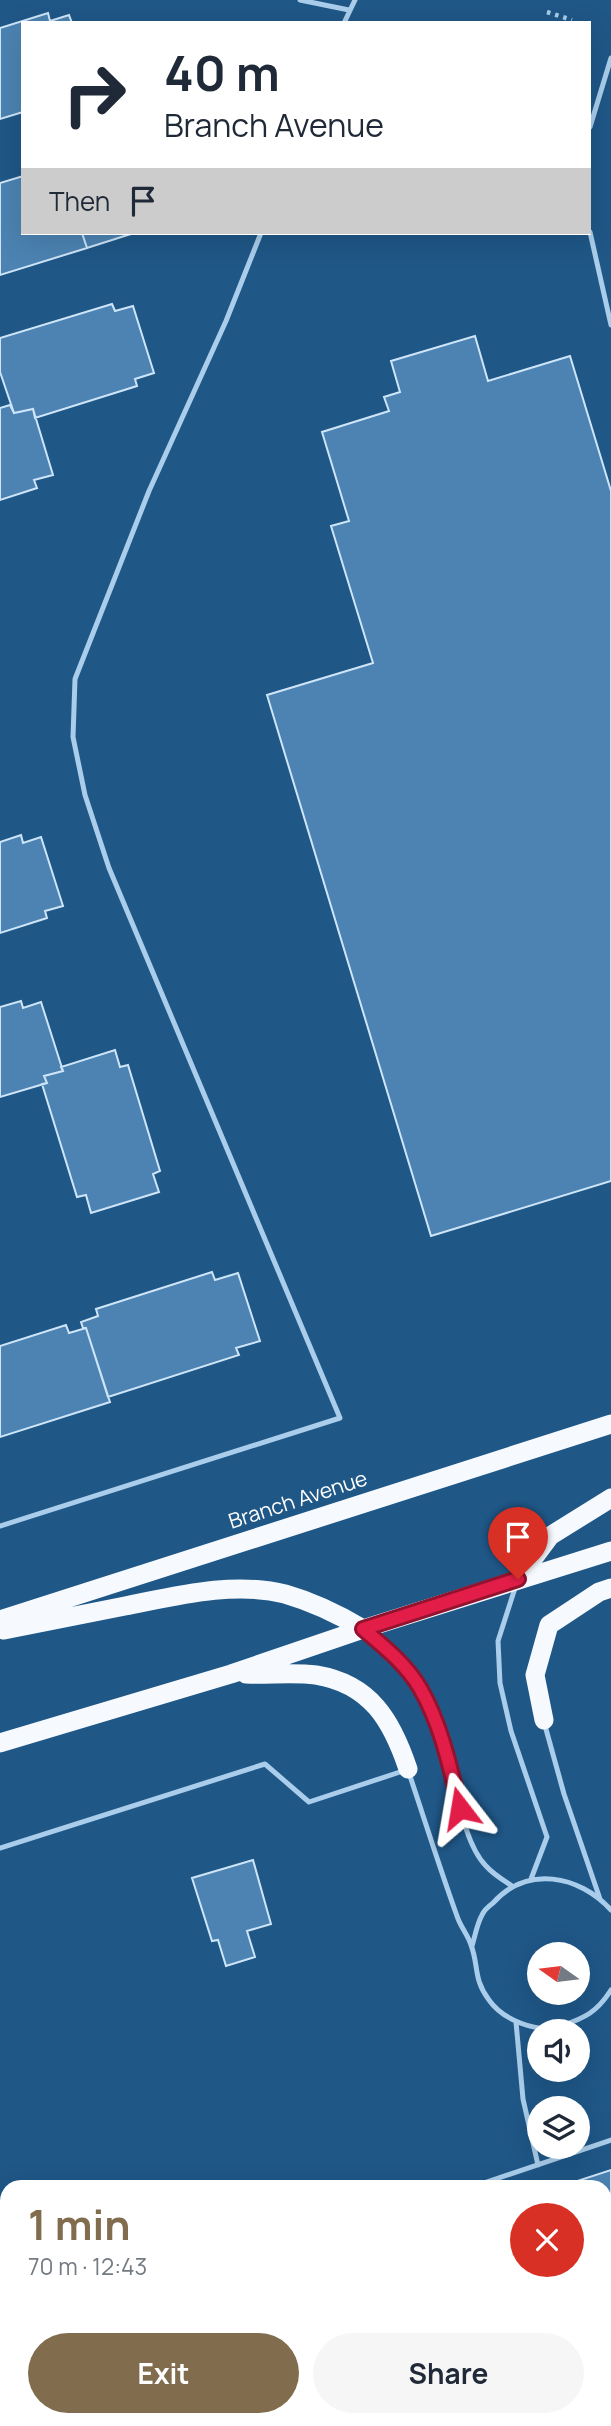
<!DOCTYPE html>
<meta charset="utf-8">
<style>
body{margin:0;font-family:Manrope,sans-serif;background:#f6f6f7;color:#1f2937;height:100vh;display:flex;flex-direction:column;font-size:26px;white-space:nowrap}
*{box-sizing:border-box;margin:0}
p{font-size:23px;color:#747a83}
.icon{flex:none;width:38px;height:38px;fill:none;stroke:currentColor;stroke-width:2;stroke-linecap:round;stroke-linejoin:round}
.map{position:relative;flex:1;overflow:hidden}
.panel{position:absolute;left:0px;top:2180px;width:612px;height:247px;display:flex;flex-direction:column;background:#fff;border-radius:21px 21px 0 0;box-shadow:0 7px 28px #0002}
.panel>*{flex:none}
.top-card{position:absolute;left:21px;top:21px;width:570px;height:214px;border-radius:0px;box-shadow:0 7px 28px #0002;background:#fff;color:#1f2937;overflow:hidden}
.needle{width:46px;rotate:284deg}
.tools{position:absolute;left:527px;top:1942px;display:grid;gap:14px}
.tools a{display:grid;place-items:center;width:63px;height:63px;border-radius:50%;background:#fff;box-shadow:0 7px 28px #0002;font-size:35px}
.pin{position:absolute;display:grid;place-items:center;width:60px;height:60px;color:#fff;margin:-72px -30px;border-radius:50% 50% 50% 0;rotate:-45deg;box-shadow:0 0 7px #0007}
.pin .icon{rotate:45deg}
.me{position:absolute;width:77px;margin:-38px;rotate:346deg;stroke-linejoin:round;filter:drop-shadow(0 0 5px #0008)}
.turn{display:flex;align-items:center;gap:24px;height:147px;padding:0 28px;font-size:32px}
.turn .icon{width:91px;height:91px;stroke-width:2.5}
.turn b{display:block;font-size:49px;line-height:60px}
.then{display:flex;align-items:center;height:66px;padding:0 28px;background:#0003;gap:14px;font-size:26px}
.round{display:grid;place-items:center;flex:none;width:74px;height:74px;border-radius:37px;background:#f6f6f7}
.overview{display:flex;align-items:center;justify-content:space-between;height:119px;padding:0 28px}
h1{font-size:42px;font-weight:700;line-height:52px;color:#816d4e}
.primary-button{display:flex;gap:14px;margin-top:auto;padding:14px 28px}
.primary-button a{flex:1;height:80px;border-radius:42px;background:#816d4e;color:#fff;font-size:28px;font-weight:700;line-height:80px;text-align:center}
.primary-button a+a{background:#f6f6f7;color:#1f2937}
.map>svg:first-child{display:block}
.building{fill:#4c83b2;stroke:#cee5f8;stroke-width:2}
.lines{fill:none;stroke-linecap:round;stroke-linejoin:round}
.path{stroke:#a9cdea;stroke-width:4.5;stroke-dasharray:3.5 5;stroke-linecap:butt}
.service{stroke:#a9cdea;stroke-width:5}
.trunk{stroke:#f6fafe;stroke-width:19}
.route-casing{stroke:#92132f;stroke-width:18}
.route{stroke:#e11d48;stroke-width:12}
.labels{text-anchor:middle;stroke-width:7;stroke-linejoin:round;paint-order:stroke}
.street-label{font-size:21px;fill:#fff;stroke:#1f5787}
</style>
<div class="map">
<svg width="611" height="2426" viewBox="0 0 611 2426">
<rect width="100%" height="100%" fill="#1f5787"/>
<path class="building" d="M48 13 50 21 69 15 72 23H23V112L0 119V28Z
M23 176V233H82L87 248 0 275V183Z
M82 233H134L87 248Z
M112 304 115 311 133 306 154 373 135 379 137 386 35 418 33 409 14 413 0 372V338Z
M475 336 488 381 570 356 611 491V1181L431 1236 267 695 373 663 331 526 349 521 322 432 389 411 384 397 400 392 391 361Z
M10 405 14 413 33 409 53 475 34 480 37 488 0 500V408Z
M21 835 23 843 41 837 63 906 45 911 47 918 0 933V842Z
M21 1001 23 1008 41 1002 63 1071 44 1076 47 1083 0 1097V1007Z
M115 1050 120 1067 128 1065 160 1171 153 1174 159 1192 91 1213 86 1195 77 1197 42 1084 47 1083 44 1076 63 1071 61 1067Z
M212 1272 215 1280 238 1273 260 1341 236 1348 239 1355 108 1397 86 1328H83L81 1322 98 1316 96 1309Z
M66 1325 69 1333 86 1328 110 1402 0 1437V1346Z
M253 1860 271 1924 247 1931 255 1957 226 1966 218 1940 212 1941 192 1878Z
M611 2170V2426H538L537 2422 523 2426H267L265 2420H606V2188H556Z
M0 2214 7 2219V2372L0 2381Z"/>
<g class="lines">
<path class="path" d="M547 12 572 20"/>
<path class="service" d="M300 0 349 10
M344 23 355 0
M590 127 611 58
M590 232 611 325
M0 1526 340 1418 109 868 85 795 73 737 75 679 149 491 226 321 261 233
M516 1585 498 1641 500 1683 511 1731 547 1837 531 1879
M367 1632C405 1664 430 1697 444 1745 455 1778 462 1842 486 1866 493 1874 503 1880 512 1886
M544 1722 564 1794 600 1899
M409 1773C425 1821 440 1869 457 1916 460 1926 468 1935 471 1945 479 1966 473 1979 489 2000 503 2020 538 2034 561 2026 585 2018 597 2012 611 1990
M0 1848 265 1764 309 1802 403 1771
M472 1946C475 1936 477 1924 482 1915 484 1910 489 1906 493 1903 527 1865 579 1875 611 1910
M516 2022 523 2099 538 2165
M469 2188 611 2140
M24 2426 26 2420"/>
<path class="trunk" d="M518 1579 550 1536 611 1498
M0 1620 611 1424
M4 1630C45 1622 85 1614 125 1606 176 1596 233 1581 285 1594 313 1602 338 1614 363 1629
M246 1674C269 1675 294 1672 316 1675 371 1684 392 1721 408 1769
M544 1720 535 1675 549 1625 599 1592 611 1588
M0 1743 231 1674 363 1629 611 1551"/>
</g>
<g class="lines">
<g class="route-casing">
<path id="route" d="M460 1808C450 1767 441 1724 420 1688 406 1664 383 1646 363 1629L518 1579"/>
</g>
<use href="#route" class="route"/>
</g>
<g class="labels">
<g class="street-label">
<text transform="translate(298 1500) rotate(-18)" y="7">Branch Avenue</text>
</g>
</g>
</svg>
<div class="tools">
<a><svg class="needle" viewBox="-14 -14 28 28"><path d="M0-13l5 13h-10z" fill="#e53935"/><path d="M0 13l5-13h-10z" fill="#747a83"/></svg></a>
<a><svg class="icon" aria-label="sound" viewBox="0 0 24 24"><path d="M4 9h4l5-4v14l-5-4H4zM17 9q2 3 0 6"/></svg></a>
<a><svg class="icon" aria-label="layers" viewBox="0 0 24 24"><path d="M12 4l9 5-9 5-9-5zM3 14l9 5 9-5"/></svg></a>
</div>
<div class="pin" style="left:518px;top:1579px;background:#d93025"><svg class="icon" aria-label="arrive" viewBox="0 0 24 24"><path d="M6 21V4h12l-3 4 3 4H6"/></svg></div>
<svg class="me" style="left:460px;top:1808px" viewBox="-20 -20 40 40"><path d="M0-17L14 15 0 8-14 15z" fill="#e11d48" stroke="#fff" stroke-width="4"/></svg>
<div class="top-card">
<div class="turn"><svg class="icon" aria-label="right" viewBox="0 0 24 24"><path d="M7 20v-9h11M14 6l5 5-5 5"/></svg><div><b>40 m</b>Branch Avenue</div></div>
<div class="then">Then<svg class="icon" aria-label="arrive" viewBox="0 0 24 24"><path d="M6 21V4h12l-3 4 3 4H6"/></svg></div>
</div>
<section class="panel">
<div class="overview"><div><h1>1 min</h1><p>70 m · 12:43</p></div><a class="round" style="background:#d93025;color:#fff"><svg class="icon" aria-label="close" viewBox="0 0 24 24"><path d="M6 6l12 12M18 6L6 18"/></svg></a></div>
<div class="primary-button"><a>Exit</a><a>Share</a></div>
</section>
</div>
